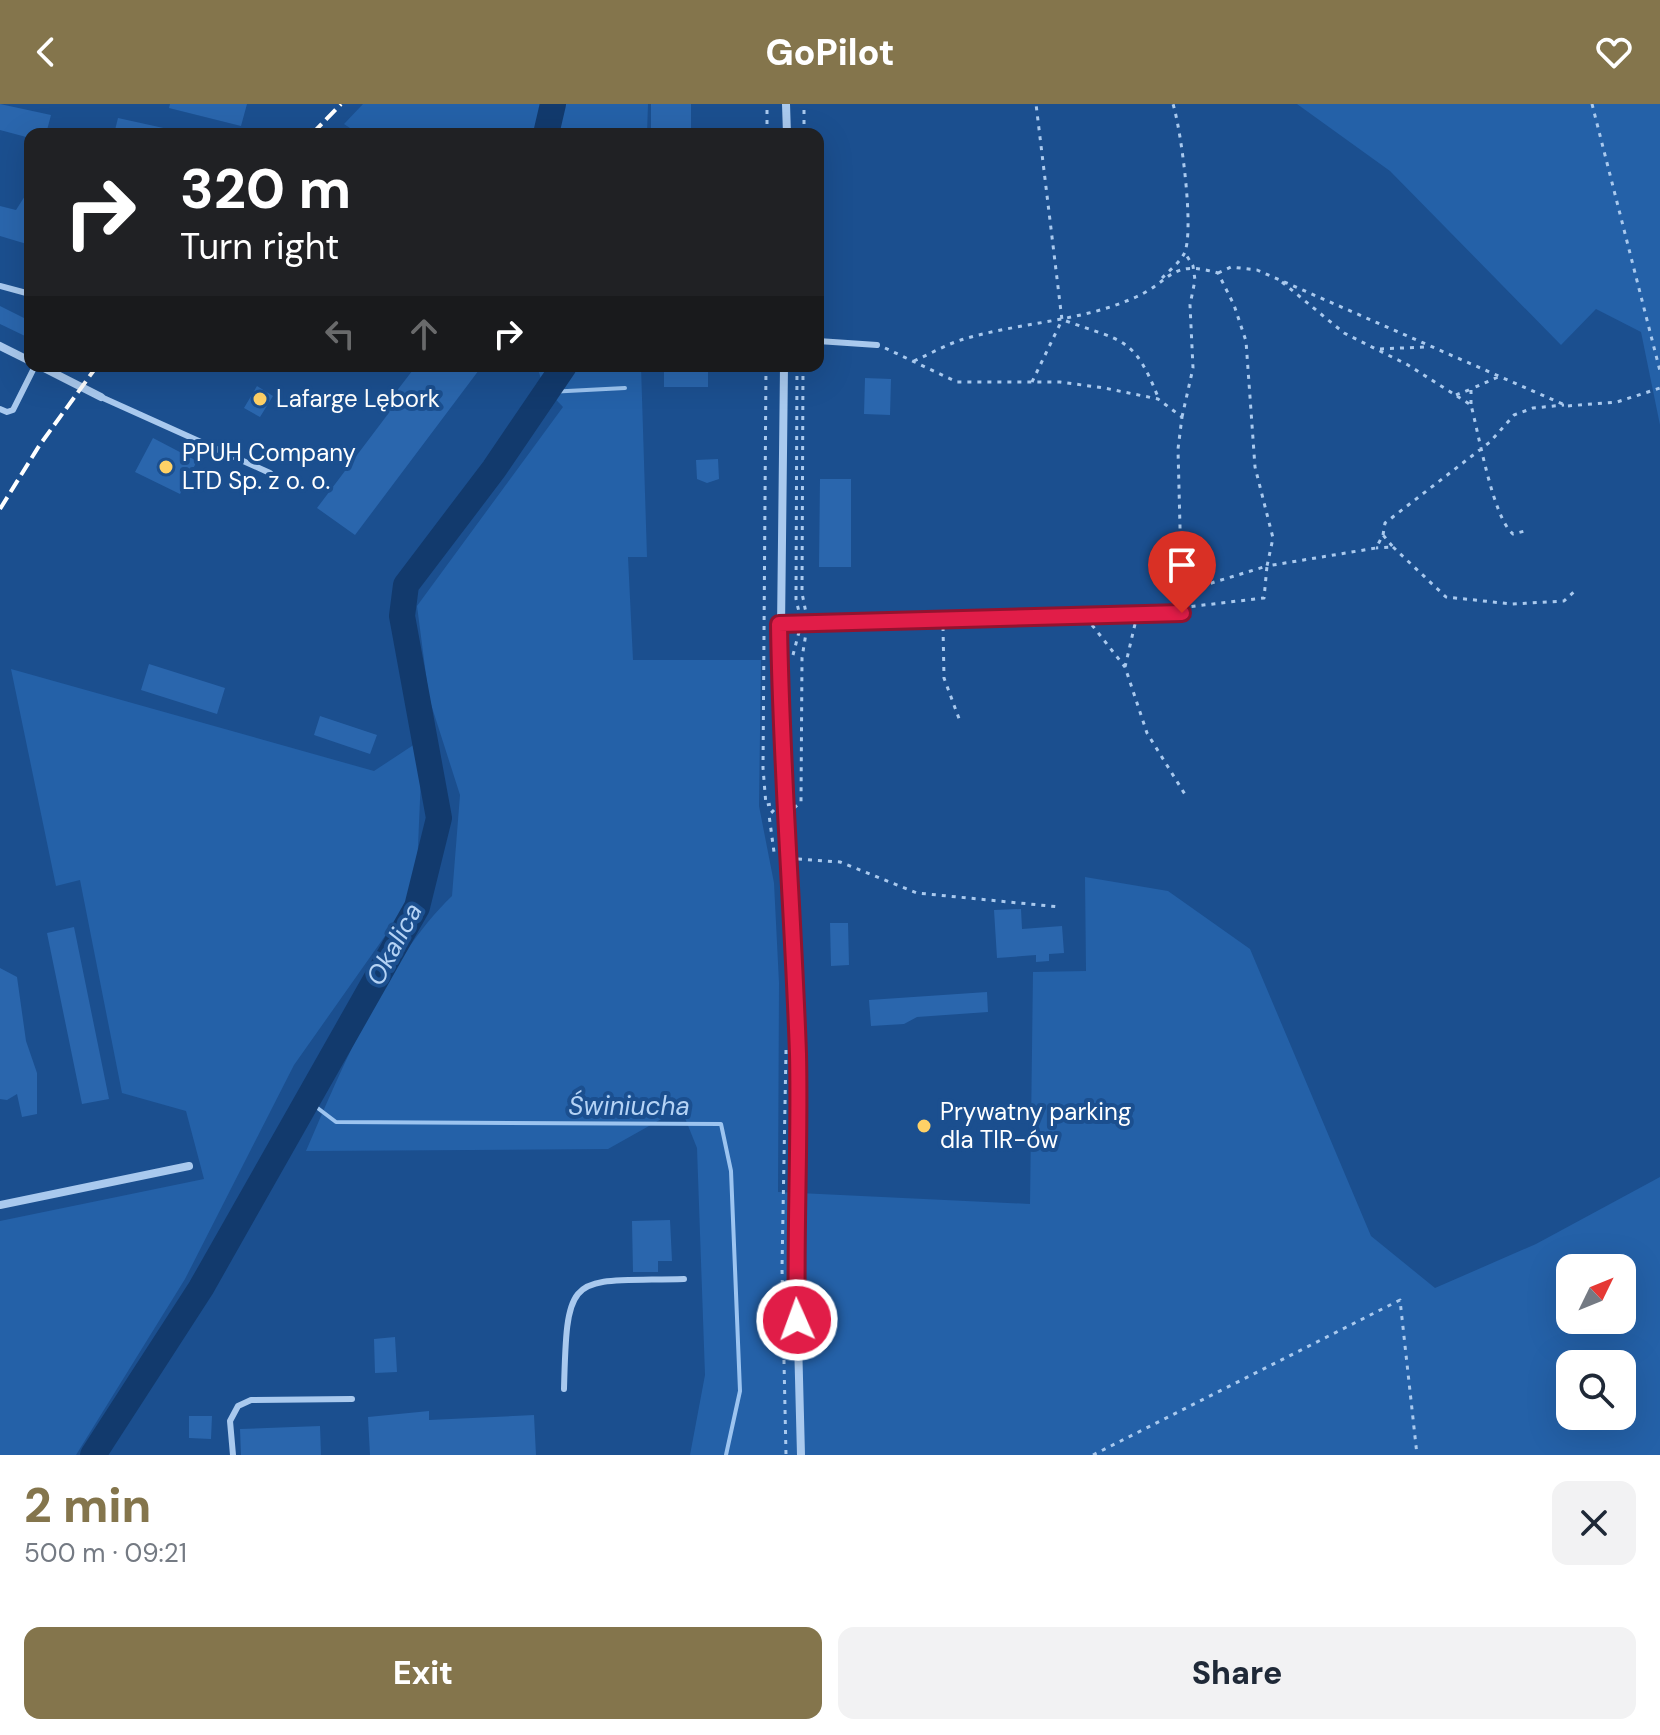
<!DOCTYPE html>
<meta charset="utf-8">
<style>
body{margin:0;font-family:"DM Sans",sans-serif;background:#f2f2f3;color:#1f2937;height:100vh;display:flex;flex-direction:column;font-size:30px;white-space:nowrap}
*{box-sizing:border-box;margin:0}
p{font-size:26px;color:#747a83}
.icon{flex:none;width:44px;height:44px;fill:none;stroke:currentColor;stroke-width:2;stroke-linecap:round;stroke-linejoin:round}
.map{position:relative;height:1351px;overflow:hidden}
.drawer{display:flex;flex-direction:column;background:#fff;flex:1}
.drawer>*{flex:none}
.hud{position:absolute;left:24px;top:24px;width:800px;height:244px;border-radius:16px;box-shadow:0 8px 32px #0002;background:#202124;color:#fff;overflow:hidden}
.needle{width:52px;rotate:47deg}
.fabs{position:absolute;left:1556px;top:1150px;display:grid;gap:16px}
.fabs a{display:grid;place-items:center;width:80px;height:80px;border-radius:16px;background:#fff;box-shadow:0 8px 32px #0002;font-size:40px}
.pin{position:absolute;display:grid;place-items:center;width:68px;height:68px;color:#fff;margin:-82px -34px;border-radius:50% 50% 50% 0;rotate:-45deg;box-shadow:0 0 8px #0007}
.pin .icon{rotate:45deg}
.me{position:absolute;width:88px;margin:-44px;rotate:358deg;stroke-linejoin:round;filter:drop-shadow(0 0 6px #0008)}
.turn{display:flex;align-items:center;gap:28px;height:168px;padding:0 24px;font-size:36px}
.turn .icon{width:104px;height:104px;stroke-width:2.5}
.turn b{display:block;font-size:56px;line-height:68px}
.lanes{display:flex;align-items:center;height:76px;padding:0 24px;background:#0003;justify-content:center;gap:40px;direction:ltr}
.lanes .off{opacity:.35}
.round{display:grid;place-items:center;flex:none;width:84px;height:84px;border-radius:16px;background:#f2f2f3}
.head{display:flex;align-items:center;justify-content:space-between;height:136px;padding:0 24px}
h1{font-size:48px;font-weight:800;line-height:60px;color:#84754c}
.button{display:flex;gap:16px;margin-top:auto;padding:16px 24px}
.button a{flex:1;height:92px;border-radius:16px;background:#84754c;color:#fff;font-size:32px;font-weight:800;line-height:92px;text-align:center}
.button a+a{background:#f2f2f3;color:#1f2937}
header{display:flex;justify-content:space-between;align-items:center;height:104px;padding:0 24px;background:#84754c;color:#fff;font-size:36px;font-weight:800}
.map>svg:first-child{display:block}
.green{fill:#2461a8;fill-rule:evenodd}
.lines{fill:none;stroke-linecap:round;stroke-linejoin:round}
.stream{stroke:#9cc4f0;stroke-width:4}
.river{stroke:#123a6d;stroke-width:26}
.building{fill:#2a66ad}
.path{stroke:#a9c9ee;stroke-width:3;stroke-dasharray:4 6;stroke-linecap:butt}
.lane{stroke:#a9c9ee;stroke-width:6}
.street{stroke:#a9c9ee;stroke-width:8}
.rail{stroke:#fff;stroke-width:4;stroke-dasharray:14 6;stroke-linecap:butt}
.route-casing{stroke:#92132f;stroke-width:20}
.route{stroke:#e11d48;stroke-width:14}
.poi-dot{fill:#ffd166;stroke:#1b4f8f;stroke-width:3}
.labels{text-anchor:middle;stroke-width:8;stroke-linejoin:round;paint-order:stroke}
.poi-label{font-size:24px;fill:#fff;stroke:#1b4f8f;text-anchor:start}
.water-label{font-size:26px;font-style:italic;fill:#b5d3f5;stroke:#1b4f8f}
</style>
<header><svg class="icon" aria-label="back" viewBox="0 0 24 24"><path d="M15 5l-7 7 7 7"/></svg>GoPilot<svg class="icon" aria-label="heart" viewBox="0 0 24 24"><path d="M12 20l-8-8c-3-5 5-10 8-4 3-6 11-1 8 4z"/></svg></header>
<div class="map">
<svg width="1660" height="1351" viewBox="0 0 1660 1351">
<rect width="100%" height="100%" fill="#1b4f8f"/>
<path class="green" d="M363 0H648L647 30H359L344 20Z
M1297 0H1660V321L1641 228 1596 205 1561 241 1390 67Z
M537 262H641L647 453H628L633 556H761L759 702 774 779 779 879 778 1088 1030 1100 1033 868 1086 867 1085 773 1168 787 1250 845 1371 1132 1435 1184 1536 1140 1660 1073V1351H690L705 1271 697 1044 681 1004 608 1045 306 1047C342 964 387 854 452 792L460 691 429 594 417 502 563 303 543 282ZM1570 1164H1622V1216H1570ZM1570 1260H1622V1312H1570Z
M11 565 374 667 415 640 421 673 416 788 294 961 185 1175 76 1351H0V1117L204 1075 186 1007 122 989 80 776 56 782Z"/>
<g class="lines">
<path class="stream" d="M548 288 625 284
M307 996 336 1018 721 1020 731 1067 740 1287 726 1351"/>
<path class="river" d="M546 30 553 0
M93 1351 201 1184 417 803 439 714 402 512 406 481 494 365 564 262"/>
</g>
<path class="building" d="M0 0 51 11 46 30H30V34L0 26Z
M170 0H247L241 22 169 4Z
M651 0H691V30H651Z
M118 14 168 25 167 30H114Z
M30 84V141L0 132V102L16 106Z
M0 202 30 217 25 232 0 220Z
M416 262H482L355 431 317 404 388 310 382 306Z
M664 262H708V283H664Z
M865 274 891 275 890 311 864 310Z
M257 282 273 292 260 313 244 304Z
M153 334 197 357 180 390 135 368Z
M718 355 719 375 707 379 697 375 696 356Z
M820 375H851V463H819Z
M149 560 225 584 217 610 141 586Z
M320 612 377 631 370 650 314 631Z
M1021 805 1022 825 1062 822 1064 849 1049 850V857L1036 858V851L997 854 994 806Z
M830 819H848L849 861 831 862Z
M74 823 109 995 82 1000 47 829Z
M0 864 17 873 26 937 37 969V1010L22 1013 17 990 7 996 0 995Z
M987 888 988 908 917 913 904 920 871 922 869 896Z
M670 1116 672 1157H658V1168H633L632 1117Z
M395 1233 397 1268 375 1269 374 1235Z
M429 1307V1316L534 1311 536 1351H370L368 1313Z
M189 1312H212L211 1335 189 1334Z
M320 1322 321 1351H241L240 1325Z"/>
<g class="lines">
<path class="path" d="M1592 0 1660 267
M767 30V0
M804 30V0
M1218 169 1231 163 1257 166 1567 302 1617 298 1660 284
M1162 174C1169 167 1179 159 1184 150 1195 129 1181 25 1173 0
M1282 178 1344 229 1408 261 1471 301C1479 331 1493 414 1513 430L1525 427
M1066 217C1124 238 1134 233 1158 293
M885 244 957 278H1060L1104 284 1158 295 1182 313 1178 345 1182 501
M1380 245 1424 243
M914 257C930 250 947 240 964 235 1021 218 1081 218 1136 193 1173 176 1170 155 1218 169L1234 201 1246 237 1255 363 1273 434 1267 462 1376 444 1383 431 1393 443 1376 444
M766 262 763 664 766 701 772 700
M797 262 796 495 799 508
M803 262 802 489 806 509
M1032 278 1062 216 1036 0
M1456 291 1471 285
M1471 300V285L1498 273
M1182 313 1193 264 1190 201 1195 176 1193 162 1185 149
M1383 431 1385 419 1490 338 1514 311 1533 304 1564 301
M1393 443 1446 493 1512 500 1564 497 1576 486
M1182 488 1267 462 1264 494 1187 503
M1092 521 1125 563 1147 629 1186 692
M943 523 944 574 961 620
M793 551 799 528
M1125 563 1135 520
M794 704 801 698 802 554 806 529
M774 706 769 711 774 748
M798 755 840 758 917 789 1060 803
M786 946 782 1164 786 1351
M1093 1351 1400 1196 1417 1351"/>
<path class="lane" d="M0 182 30 190
M818 237 877 241
M101 293 270 369
M0 305 7 308 13 306 35 262
M779 520 1182 509
M564 1285C567 1164 570 1178 684 1175
M233 1351 230 1317 238 1302 251 1296 352 1295"/>
<path class="street" d="M786 0 787 30
M0 242 30 257
M40 262 101 293
M784 262 780 611 798 954 796 1159 801 1351
M0 1101 189 1062"/>
<path class="rail" d="M312 30 341 0
M0 405 39 342 97 262"/>
</g>
<g class="lines">
<g class="route-casing">
<path id="route" d="M797 1216C795 1127 800 1038 798 950 793 806 781 664 779 520L1182 509"/>
</g>
<use href="#route" class="route"/>
</g>
<g class="poi-dot">
<circle cx="260" cy="295" r="8"/>
<circle cx="166" cy="363" r="8"/>
<circle cx="924" cy="1022" r="8"/>
</g>
<g class="labels">
<g class="poi-label">
<text x="276" y="303">Lafarge Lębork</text>
<text x="182" y="357">PPUH Company<tspan x="182" dy="28">LTD Sp. z o. o.</tspan></text>
<text x="940" y="1016">Prywatny parking<tspan x="940" dy="28">dla TIR-ów</tspan></text>
</g>
<g class="water-label">
<text transform="translate(394 840) rotate(-62)" y="9">Okalica</text>
<text x="629" y="1011">Świniucha</text>
</g>
</g>
</svg>
<div class="fabs">
<a><svg class="needle" viewBox="-14 -14 28 28"><path d="M0-13l5 13h-10z" fill="#e53935"/><path d="M0 13l5-13h-10z" fill="#747a83"/></svg></a>
<a><svg class="icon" aria-label="search" viewBox="0 0 24 24"><circle cx="10" cy="10" r="6"/><path d="M15 15l6 6"/></svg></a>
</div>
<div class="pin" style="left:1182px;top:509px;background:#d93025"><svg class="icon" aria-label="arrive" viewBox="0 0 24 24"><path d="M6 21V4h12l-3 4 3 4H6"/></svg></div>
<svg class="me" style="left:797px;top:1216px" viewBox="-20 -20 40 40"><circle r="17" fill="#e11d48" stroke="#fff" stroke-width="3"/><path d="M0-11L8 9 0 5-8 9z" fill="#fff"/></svg>
<div class="hud">
<div class="turn"><svg class="icon" aria-label="right" viewBox="0 0 24 24"><path d="M7 20v-9h11M14 6l5 5-5 5"/></svg><div><b>320 m</b>Turn right</div></div>
<div class="lanes"><svg class="icon off" aria-label="left" viewBox="0 0 24 24"><path d="M17 20v-9H6M10 6l-5 5 5 5"/></svg><svg class="icon off" aria-label="ahead" viewBox="0 0 24 24"><path d="M12 20V5M6 11l6-6 6 6"/></svg><svg class="icon" aria-label="right" viewBox="0 0 24 24"><path d="M7 20v-9h11M14 6l5 5-5 5"/></svg></div>
</div>
</div>
<section class="drawer">
<div class="head"><div><h1>2 min</h1><p>500 m · 09:21</p></div><a class="round"><svg class="icon" aria-label="close" viewBox="0 0 24 24"><path d="M6 6l12 12M18 6L6 18"/></svg></a></div>
<div class="button"><a>Exit</a><a>Share</a></div>
</section>
